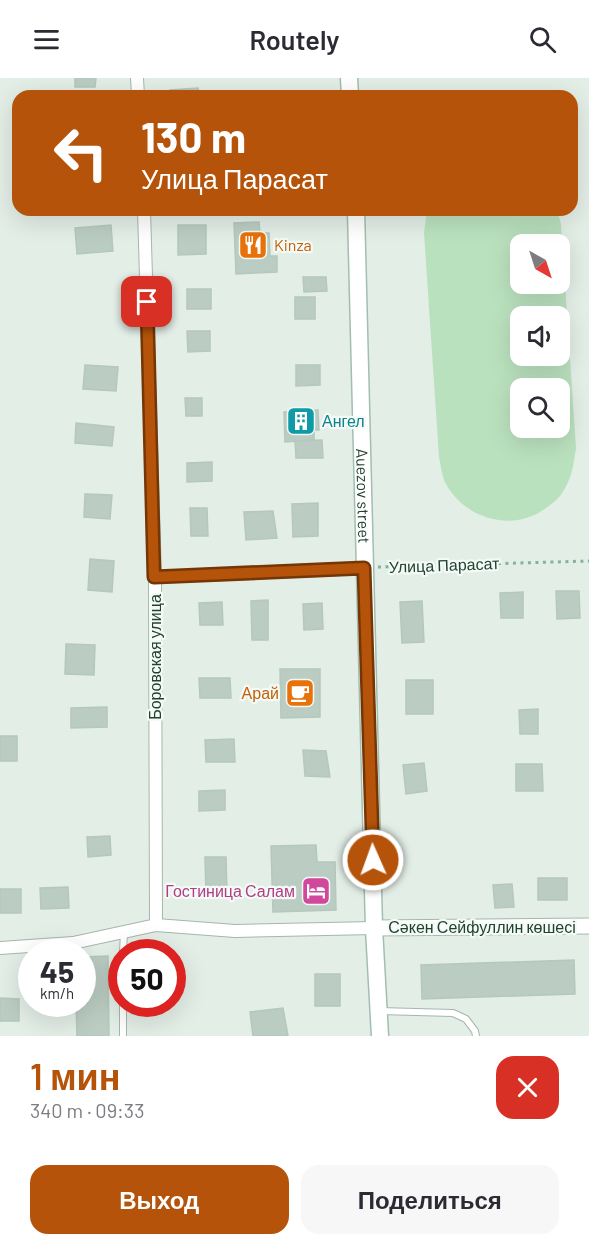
<!DOCTYPE html>
<html lang="ru">
<meta charset="utf-8">
<style>
body{margin:0;font-family:Barlow,sans-serif;background:#f7f7f7;color:#2b2b33;height:100vh;display:flex;flex-direction:column;font-size:22px;white-space:nowrap}
*{box-sizing:border-box;margin:0}
p{font-size:20px;color:#7c7c81}
.icon{flex:none;width:33px;height:33px;fill:none;stroke:currentColor;stroke-width:2;stroke-linecap:round;stroke-linejoin:round}
.map{position:relative;height:958px;overflow:hidden}
.sheet{display:flex;flex-direction:column;background:#fff;flex:1}
.sheet>*{flex:none}
.top-card{position:absolute;left:12px;top:12px;width:566px;height:126px;border-radius:18px;box-shadow:0 6px 24px #0002;background:#b45309;color:#fff;overflow:hidden}
.needle{width:39px;rotate:141deg}
.controls{position:absolute;left:510px;top:156px;display:grid;gap:12px}
.controls a{display:grid;place-items:center;width:60px;height:60px;border-radius:12px;background:#fff;box-shadow:0 6px 24px #0002;font-size:30px}
.speed{position:absolute;left:18px;top:861px;display:flex;gap:12px;font-size:30px;font-weight:700;text-align:center}
.speed>*{display:grid;place-content:center;width:78px;height:78px;border-radius:50%;background:#fff;box-shadow:0 6px 24px #0002;line-height:1}
.speed small{font-size:15px;font-weight:400}
.speed .limit{border:9px solid #d22;background:#fff;color:#111}
.pin{position:absolute;display:grid;place-items:center;width:51px;height:51px;color:#fff;margin:-26px;border-radius:12px;box-shadow:0 3px 9px #0006}
.me{position:absolute;width:66px;margin:-33px;rotate:358deg;stroke-linejoin:round;filter:drop-shadow(0 0 4px #0008)}
.turn{display:flex;align-items:center;gap:21px;height:126px;padding:0 30px;font-size:27px}
.turn .icon{width:78px;height:78px;stroke-width:2.5}
.turn b{display:block;font-size:42px;line-height:51px}
.round{display:grid;place-items:center;flex:none;width:63px;height:63px;border-radius:18px;background:#f7f7f7}
.summary{display:flex;align-items:center;justify-content:space-between;height:102px;padding:0 30px}
h1{font-size:36px;font-weight:600;line-height:45px;color:#b45309}
.button{display:flex;gap:12px;margin-top:auto;padding:12px 30px}
.button a{flex:1;height:69px;border-radius:18px;background:#b45309;color:#fff;font-size:24px;font-weight:600;line-height:69px;text-align:center}
.button a+a{background:#f7f7f7;color:#2b2b33}
header{display:flex;justify-content:space-between;align-items:center;height:78px;padding:0 30px;background:#fff;font-size:27px;font-weight:600}
.map>svg:first-child{display:block}
.green{fill:#bae1be;fill-rule:evenodd}
.building{fill:#bbccc2;stroke:#b4c8bd;stroke-width:1.5}
.lines{fill:none;stroke-linecap:round;stroke-linejoin:round}
.service-casing{stroke:#a5b7ad;stroke-width:8}
.minor-casing{stroke:#a5b7ad;stroke-width:14}
.tertiary-casing{stroke:#a5b7ad;stroke-width:17}
.secondary-casing{stroke:#a3beb0;stroke-width:19}
.path{stroke:#80b49b;stroke-width:3;stroke-dasharray:3 4.5;stroke-linecap:butt}
.service{stroke:#fff;stroke-width:6}
.minor{stroke:#fff;stroke-width:12}
.tertiary{stroke:#fff;stroke-width:15}
.secondary{stroke:#fff;stroke-width:16}
.route-casing{stroke:#753606;stroke-width:15}
.route{stroke:#b45309;stroke-width:10}
.labels{text-anchor:middle;stroke-width:4.5;stroke-linejoin:round;paint-order:stroke}
.food-label{font-size:16px;fill:#c56008;stroke:#f4faf6;text-anchor:start}
.culture-label{font-size:16px;fill:#0d838f;stroke:#f4faf6;text-anchor:start}
.street-label{font-size:16px;fill:#214133;stroke:#f4faf6}
.hotel-label{font-size:16px;fill:#b23c85;stroke:#f4faf6;text-anchor:end}
</style>
<header><svg class="icon" aria-label="menu" viewBox="0 0 24 24"><path d="M4 6h16M4 12h16M4 18h16"/></svg>Routely<svg class="icon" aria-label="search" viewBox="0 0 24 24"><circle cx="10" cy="10" r="6"/><path d="M15 15l6 6"/></svg></header>
<div class="map">
<svg width="589" height="958" viewBox="0 0 589 958">
<rect width="100%" height="100%" fill="#e3eee7"/>
<path class="green" d="M427 132H557L561 146 576 370C573 390 572 401 560 418 556 423 551 426 546 430 513 455 465 441 446 406 442 399 441 388 439 379L424 155ZM520 166H560V206H520ZM520 238H560V278H520ZM520 310H560V350H520Z"/>
<path class="building" d="M75 0H96L95 9H75Z
M198 10 200 18H170V12Z
M259 144 260 155H269L270 178H277V194L236 196 234 145Z
M111 147 113 173 77 176 75 150Z
M178 147H206V176L178 177Z
M303 199H326L327 213 304 214Z
M187 211H211V231H187Z
M295 219H315V241H295Z
M187 253H210V273L188 274Z
M85 287 118 289 116 313 83 311Z
M296 287H320V307L296 308Z
M185 320H202V338H186Z
M318 332 319 352H314V362L285 364 284 334Z
M76 345 114 349 112 368 75 365Z
M322 362 323 380H296L295 363Z
M212 384V403L187 404V385Z
M85 416 112 417 110 441 84 439Z
M318 425V458L293 459 292 426Z
M190 430H207L208 458H191Z
M273 433 277 460 246 462 244 434Z
M90 481 114 483 112 514 88 512Z
M556 513H579L580 540 557 541Z
M523 514V540H501L500 515Z
M268 522V562H252L251 523Z
M422 523 424 564 402 565 400 524Z
M222 524 223 547H200L199 525Z
M322 525 323 551 304 552 303 526Z
M66 566 95 567 94 597 65 596Z
M280 591H320V639L281 640Z
M199 600H230L231 620H200Z
M406 602H433V636H406Z
M107 629V649L71 650V630Z
M538 631V656H520L519 632Z
M0 658H17V683H0Z
M234 661 235 684H206L205 662Z
M303 672 326 673 330 699 305 698Z
M424 685 427 713 406 716 403 687Z
M516 686H542L543 713H516Z
M225 712V732L199 733V713Z
M110 758 111 777 88 779 87 759Z
M316 767 317 784H335L336 832 273 834 271 768Z
M205 779H226L227 816 206 817Z
M538 800H567V822H538Z
M512 806 514 829 495 830 493 807Z
M68 809 69 830 41 831 40 810Z
M0 811H21V835H0Z
M108 878 109 958H77L76 926H82V879Z
M574 882 575 916 422 921 421 887Z
M315 896H340V928H315Z
M0 920 19 921V943H0Z
M283 930 288 958H253L250 934Z"/>
<g class="lines">
<g class="service-casing">
<path id="service" d="M123 874 124 854
M379 933 453 935 466 941 475 953 476 958
M123 958V926"/>
</g>
<g class="minor-casing">
<path id="minor" d="M137 0 138 18
M144 132 155 499 156 847
M155 499 365 490
M0 870 73 865 156 847 235 853 374 850"/>
</g>
<g class="tertiary-casing">
<path id="tertiary" d="M374 850 589 848"/>
</g>
<g class="secondary-casing">
<g id="secondary">
<path d="M349 0 350 18"/>
<path id="s1" d="M356 132 374 850 380 958"/>
</g>
</g>
<path class="path" d="M378 489 589 483"/>
<use href="#service" class="service"/>
<use href="#minor" class="minor"/>
<use href="#tertiary" class="tertiary"/>
<use href="#secondary" class="secondary"/>
</g>
<g class="lines">
<g class="route-casing">
<path id="route" d="M147 224 154 499 364 490 373 782"/>
</g>
<use href="#route" class="route"/>
</g>
<defs>
<g id="restaurant-square" transform="scale(1.5)"><rect x="-9" y="-9" width="18" height="18" rx="4" fill="#e8710a" stroke="#f4faf6"/><path d="M-5-6h1v4h1v-4h1v4h1v-4h1v5L-1.5 .5V6h-2V.5L-5-1ZM5-6V6H3V1.5H1.5Q1.5-4 5-6Z" fill="#fff"/></g>
<g id="building-square" transform="scale(1.5)"><rect x="-9" y="-9" width="18" height="18" rx="4" fill="#0f9aa8" stroke="#f4faf6"/><path d="M-4-6H4V6H1V3H-1V6H-4ZM-2.5-4.3h1.7v1.8h-1.7ZM.8-4.3h1.7v1.8H.8ZM-2.5-1h1.7V.8h-1.7ZM.8-1h1.7V.8H.8Z" fill="#fff"/></g>
<g id="cafe-square" transform="scale(1.5)"><rect x="-9" y="-9" width="18" height="18" rx="4" fill="#e8710a" stroke="#f4faf6"/><path d="M-5.5-4.5H6V0H3Q3 3.5 0 3.5H-2.5Q-5.5 3.5-5.5 0ZM3-3.2v2h1.7v-2ZM-6 4.5H4V6H-6Z" fill="#fff"/></g>
<g id="hotel-square" transform="scale(1.5)"><rect x="-9" y="-9" width="18" height="18" rx="4" fill="#d1479c" stroke="#f4faf6"/><path d="M-6-4.5h1.5V1H6V5H4.5V3h-9V5H-6ZM-4 0a1.8 1.8 0 1 1 3.6 0ZM.5 0V-2.5h3Q6-2.5 6 0Z" fill="#fff"/></g>
</defs>
<g fill-rule="evenodd">
<use href="#restaurant-square" x="253" y="167"/>
<use href="#building-square" x="301" y="343"/>
<use href="#cafe-square" x="300" y="615"/>
<use href="#hotel-square" x="316" y="813"/>
</g>
<g class="labels">
<g class="food-label">
<text x="274" y="173">Kinza</text>
<text x="279" y="621" text-anchor="end">Арай</text>
</g>
<g class="culture-label">
<text x="322" y="349">Ангел</text>
</g>
<g class="street-label">
<text dy="6" stroke="none"><textPath href="#s1" startOffset="286">Auezov street</textPath></text>
<text transform="translate(444 487) rotate(-2)" y="6">Улица Парасат</text>
<text transform="translate(155 579) rotate(-90)" y="6">Боровская улица</text>
<text x="482" y="855">Сәкен Сейфуллин көшесі</text>
</g>
<g class="hotel-label">
<text x="295" y="819">Гостиница Салам</text>
</g>
</g>
</svg>
<div class="controls">
<a><svg class="needle" viewBox="-14 -14 28 28"><path d="M0-13l5 13h-10z" fill="#e53935"/><path d="M0 13l5-13h-10z" fill="#7c7c81"/></svg></a>
<a><svg class="icon" aria-label="sound" viewBox="0 0 24 24"><path d="M4 9h4l5-4v14l-5-4H4zM17 9q2 3 0 6"/></svg></a>
<a><svg class="icon" aria-label="search" viewBox="0 0 24 24"><circle cx="10" cy="10" r="6"/><path d="M15 15l6 6"/></svg></a>
</div>
<div class="speed"><div>45<small>km/h</small></div><div class="limit">50</div></div>
<div class="pin" style="left:147px;top:224px;background:#d93025"><svg class="icon" aria-label="arrive" viewBox="0 0 24 24"><path d="M6 21V4h12l-3 4 3 4H6"/></svg></div>
<svg class="me" style="left:373px;top:782px" viewBox="-20 -20 40 40"><circle r="17" fill="#b45309" stroke="#fff" stroke-width="3"/><path d="M0-11L8 9 0 5-8 9z" fill="#fff"/></svg>
<div class="top-card">
<div class="turn"><svg class="icon" aria-label="left" viewBox="0 0 24 24"><path d="M17 20v-9H6M10 6l-5 5 5 5"/></svg><div><b>130 m</b>Улица Парасат</div></div>
</div>
</div>
<section class="sheet">
<div class="summary"><div><h1>1 мин</h1><p>340 m · 09:33</p></div><a class="round" style="background:#d93025;color:#fff"><svg class="icon" aria-label="close" viewBox="0 0 24 24"><path d="M6 6l12 12M18 6L6 18"/></svg></a></div>
<div class="button"><a>Выход</a><a>Поделиться</a></div>
</section>
